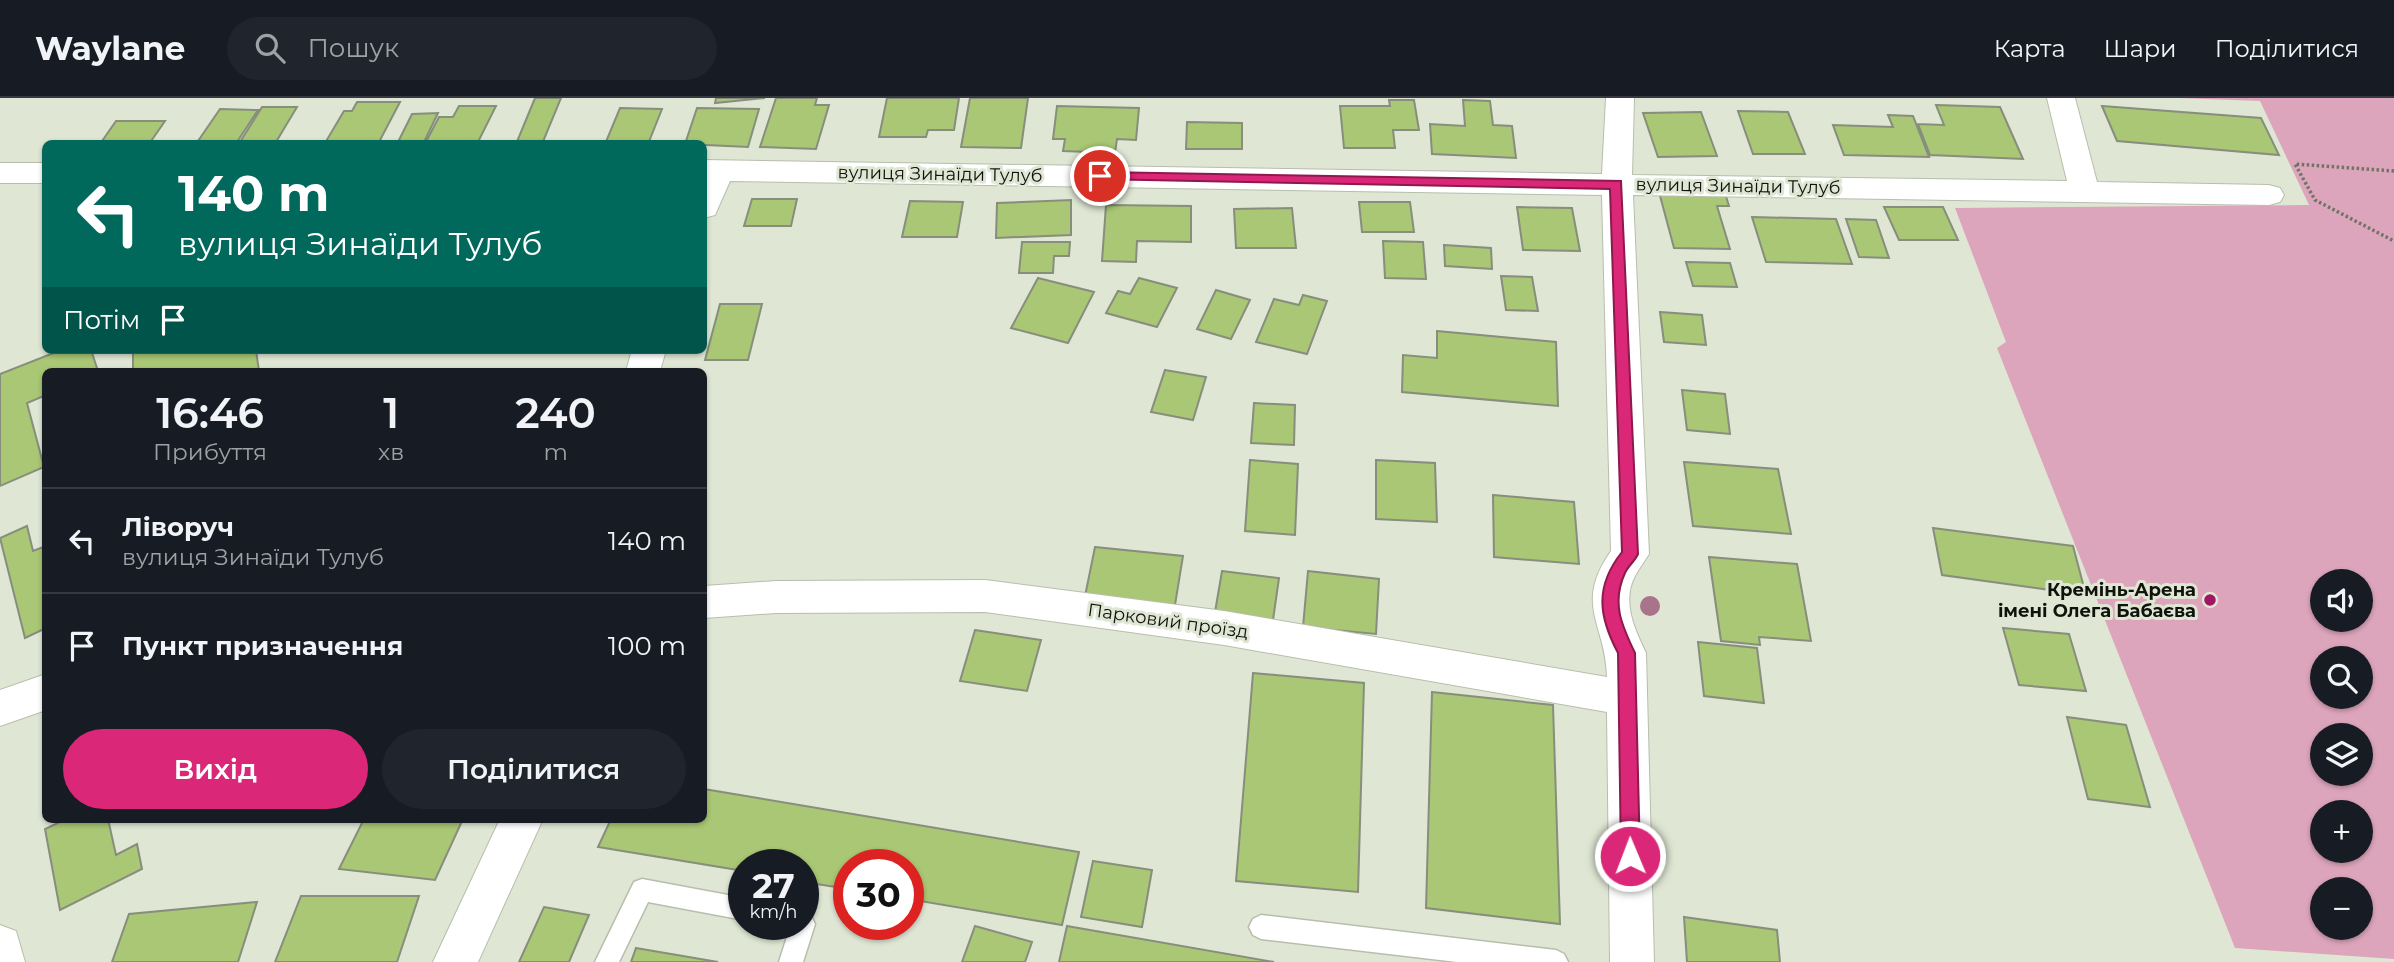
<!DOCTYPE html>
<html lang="uk">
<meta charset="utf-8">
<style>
body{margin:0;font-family:Montserrat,sans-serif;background:#20242c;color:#f1f3f6;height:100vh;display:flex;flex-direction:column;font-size:26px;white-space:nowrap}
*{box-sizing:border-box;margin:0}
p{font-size:23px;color:#9ea1a6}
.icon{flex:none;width:38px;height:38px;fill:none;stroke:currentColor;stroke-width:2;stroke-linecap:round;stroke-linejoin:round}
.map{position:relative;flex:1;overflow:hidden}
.details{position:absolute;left:42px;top:270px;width:665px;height:455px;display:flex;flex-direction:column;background:#171b24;border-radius:10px;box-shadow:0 2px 5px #0004}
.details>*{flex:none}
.top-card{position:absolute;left:42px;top:42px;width:665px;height:214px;border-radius:10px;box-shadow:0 2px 5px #0004;background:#00695c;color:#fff;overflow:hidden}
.controls{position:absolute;left:2310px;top:471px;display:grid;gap:14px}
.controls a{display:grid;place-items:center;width:63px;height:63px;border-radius:50%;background:#171b24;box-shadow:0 2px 5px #0004;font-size:35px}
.speed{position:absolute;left:728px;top:751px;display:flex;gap:14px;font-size:35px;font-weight:700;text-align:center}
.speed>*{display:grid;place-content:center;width:91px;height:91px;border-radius:50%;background:#171b24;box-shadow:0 2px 5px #0004;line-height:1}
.speed small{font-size:18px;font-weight:400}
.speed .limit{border:10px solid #d22;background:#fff;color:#111}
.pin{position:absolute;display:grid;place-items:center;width:60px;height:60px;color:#fff;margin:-30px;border:4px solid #fff;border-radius:50%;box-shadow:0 2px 7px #0007}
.me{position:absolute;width:77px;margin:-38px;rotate:359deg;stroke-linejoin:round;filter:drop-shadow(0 0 5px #0008)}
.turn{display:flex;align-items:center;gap:24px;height:147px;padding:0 21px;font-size:32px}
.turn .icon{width:91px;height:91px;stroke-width:2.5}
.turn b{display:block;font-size:49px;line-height:60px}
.then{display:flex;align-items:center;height:66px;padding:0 21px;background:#0003;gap:14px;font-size:26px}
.eta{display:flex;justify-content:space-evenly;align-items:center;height:119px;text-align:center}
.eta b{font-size:42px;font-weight:600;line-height:49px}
.button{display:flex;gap:14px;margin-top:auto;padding:14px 21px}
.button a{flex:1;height:80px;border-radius:42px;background:#db2777;color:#fff;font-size:28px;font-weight:600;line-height:80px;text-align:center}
.button a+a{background:#20242c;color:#f1f3f6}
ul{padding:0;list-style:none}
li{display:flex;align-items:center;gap:21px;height:105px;padding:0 21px;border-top:2px solid #363941}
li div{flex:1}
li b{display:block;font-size:26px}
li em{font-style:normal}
header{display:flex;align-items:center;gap:42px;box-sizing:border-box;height:98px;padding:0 35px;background:#171b24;border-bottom:2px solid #363941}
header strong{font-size:33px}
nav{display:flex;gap:38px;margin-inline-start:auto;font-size:24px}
.search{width:490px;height:63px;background:#20242c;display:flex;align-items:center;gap:18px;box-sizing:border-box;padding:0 24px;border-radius:38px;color:#9ea1a6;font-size:26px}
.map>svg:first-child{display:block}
.green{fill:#dda5bb;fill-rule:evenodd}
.building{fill:#a9c774;stroke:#878e7d;stroke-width:2}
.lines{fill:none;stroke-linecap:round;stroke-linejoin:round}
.lane-casing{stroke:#b7beac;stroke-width:3}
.street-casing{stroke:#b7beac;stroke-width:2}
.path{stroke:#707468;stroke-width:3.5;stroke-dasharray:2.5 2.5;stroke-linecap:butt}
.lane{fill:#fff;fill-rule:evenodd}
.street{fill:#fff;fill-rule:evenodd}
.tree{fill:#a97489}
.route{fill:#db2777;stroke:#8e194d;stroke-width:2}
.poi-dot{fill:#a01662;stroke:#dfe7d4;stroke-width:2.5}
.labels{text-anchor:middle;stroke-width:6;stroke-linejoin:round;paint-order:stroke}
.street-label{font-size:18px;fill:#10120c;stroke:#dfe7d4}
.poi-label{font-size:18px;font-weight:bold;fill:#10120c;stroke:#dfe7d4;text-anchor:end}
</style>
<header>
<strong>Waylane</strong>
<div class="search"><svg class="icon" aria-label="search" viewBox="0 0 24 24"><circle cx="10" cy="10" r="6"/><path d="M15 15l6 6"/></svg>Пошук</div>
<nav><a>Карта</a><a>Шари</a><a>Поділитися</a></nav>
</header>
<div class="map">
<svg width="2394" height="864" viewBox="0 0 2394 864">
<rect width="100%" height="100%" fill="#dfe7d4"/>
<path class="green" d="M2178 0H2394V861L2235 850 1997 250 2006 244 1955 110 2309 107 2260 3ZM2322 483H2361V522H2322ZM2322 560H2361V598H2322ZM2322 637H2361V676H2322ZM2322 714H2361V752H2322ZM2322 791H2361V830H2322Z"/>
<path class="building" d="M535 0H561L542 46H516Z
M716 0H765L715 5Z
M776 0H817L815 7H829L816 51 760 49Z
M887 0H959L954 32H928L926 39H879Z
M970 0H1028L1021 50 961 49Z
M1389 2H1414L1419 32H1393L1395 50H1344L1340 8H1390Z
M1463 2 1490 3 1493 27 1512 28 1516 60 1432 56 1430 26 1465 28Z
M357 4H400L378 46 325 45 344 13H352Z
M1936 7 2000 9 2023 61 1930 57 1918 26 1944 27Z
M459 8H496L478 44H426L439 19H453Z
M1057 8 1139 10 1136 42 1117 41 1115 55 1063 53 1065 41H1053Z
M2102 8 2261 20 2279 57 2117 43Z
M262 9H297L276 44H240Z
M620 10 662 11 648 46H605Z
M697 10 759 11 748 49 685 46Z
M220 11 258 12 237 44 198 43Z
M1738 13 1788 14 1805 56H1753Z
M1701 14 1717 58 1658 59 1643 15Z
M438 15 423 46H397L412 16Z
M1888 17 1913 18 1929 59 1844 57 1833 27 1893 29Z
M116 23H165L149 46H100Z
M1187 24 1242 25V51H1186Z
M1659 94 1725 95 1729 108H1717L1730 151 1674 150Z
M752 101H797L791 128H744Z
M1071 102V137L996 140 997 105Z
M910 103 963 104 957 139H902Z
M1359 104H1410L1414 134H1362Z
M1106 107 1191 108V144L1137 143 1136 164 1102 163Z
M1517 109 1572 110 1580 153 1523 152Z
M1884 109H1943L1958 142H1899Z
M1292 110 1296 150H1236L1234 111Z
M1752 119 1836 121 1852 166 1766 164Z
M1846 121 1876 122 1889 160 1859 159Z
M1383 143 1423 144 1426 181 1385 180Z
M1022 144H1070L1069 158H1054L1053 175H1019Z
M1444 147 1491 150 1492 171 1445 168Z
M1686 164 1730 165 1737 189 1693 188Z
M1501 178 1532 179 1538 213 1506 212Z
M1038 180 1094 194 1068 245 1011 230Z
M1139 180 1177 190 1157 229 1106 215 1118 193 1130 196Z
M1216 192 1250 202 1231 241 1197 231Z
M1303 197 1327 203 1307 256 1256 244 1274 201 1299 207Z
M720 206H762L748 262H705Z
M1660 214 1702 217 1706 247 1664 244Z
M1437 233 1556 244 1558 308 1402 294 1403 257 1437 260Z
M61 252H91L98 273H46V297L27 305 44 369 0 388V276Z
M133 252H256L259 273H133Z
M1165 272 1206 279 1193 322 1151 314Z
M1682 292 1725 296 1730 336 1687 332Z
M1254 305 1295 307 1294 347 1251 345Z
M1250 362 1298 366 1295 437 1245 433Z
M1376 362 1435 365 1437 424 1376 421Z
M1684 364 1778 371 1791 436 1693 428Z
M1493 397 1574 404 1579 466 1494 459Z
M27 428 33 453 46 448V530L25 540 0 440Z
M1933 430 2073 448 2086 497 1942 477Z
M1095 449 1183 458 1175 507 1085 498Z
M1709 459 1797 466 1811 543 1759 539 1760 547 1721 543Z
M1222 473 1279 480 1273 522 1215 514Z
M1308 473 1379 481 1376 536 1303 529Z
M2003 530 2069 536 2086 593 2019 587Z
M975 532 1041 542 1027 593 960 583Z
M1698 544 1757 550 1764 605 1704 598Z
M1253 575 1364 585 1358 794 1236 783Z
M1432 594 1553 607 1560 826 1426 810Z
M2067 619 2126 627 2150 709 2088 701Z
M704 691 1079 754 1062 827 908 801V766H849V791L803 784V766H744V773L598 749 611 721H704Z
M66 721H108L116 757 137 746 142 771 60 812 45 731Z
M364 721H463L435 782 339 771Z
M1093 763 1152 772 1142 829 1081 819Z
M301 798H419L397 864H275Z
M257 804 238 864H112L129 816Z
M544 809 589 817 569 864H519Z
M1684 819 1777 832 1780 864H1687Z
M975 828 1032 844 1025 864H962Z
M1067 828 1274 864H1059Z
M636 850 718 864H631Z"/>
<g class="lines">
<g class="lane-casing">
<path id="lane" d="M642 781 744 800V822L648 804 619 864H595L634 784Z
M803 815 811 818 815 826 803 864H779L791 826H803Z
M1261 817 1556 852 1564 856 1568 864H1457L1261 841 1253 837 1249 829 1253 821Z"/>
</g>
<g class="street-casing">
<path id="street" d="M1606 0H1634L1632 77 2067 83 2047 0H2075L2097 84 2269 87 2280 90 2284 97 2280 104 2269 107 1633 97 1649 456C1644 464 1638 472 1634 480 1622 505 1635 532 1646 555L1654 864H1610L1607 614 1224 547 985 514 776 515 704 520V488L776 483 985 482 1224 513 1607 579C1606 526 1573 507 1611 453L1602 97 730 83 715 117 704 120V62L1602 76Z
M0 65H46V85H0Z
M632 252H666L660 273H626Z
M46 576V612L0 628V592Z
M500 721H543L478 864H433Z
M0 827 16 833 25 864H0Z"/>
</g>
<path class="path" d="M2394 73 2295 66 2315 102 2394 143"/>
<use href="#lane" class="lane"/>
<use href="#street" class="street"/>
</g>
<circle class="tree" cx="1650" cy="508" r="10"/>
<path class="route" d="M1100 74 1621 83 1638 456C1635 463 1628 468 1625 475 1611 505 1622 528 1635 555L1640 758 1637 765 1630 767 1624 765 1621 758 1618 555C1599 519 1594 489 1622 454L1610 91 1095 81 1093 78Z"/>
<circle class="poi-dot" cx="2210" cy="502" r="7"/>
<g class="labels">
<g class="street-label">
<text transform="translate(940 76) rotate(1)" y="6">вулиця Зинаїди Тулуб</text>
<text transform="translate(1738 88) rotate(1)" y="6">вулиця Зинаїди Тулуб</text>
<text transform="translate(1168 523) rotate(8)" y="6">Парковий проїзд</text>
</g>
<g class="poi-label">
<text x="2196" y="498">Кремінь-Арена<tspan x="2196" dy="21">імені Олега Бабаєва</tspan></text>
</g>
</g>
</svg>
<div class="controls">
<a><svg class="icon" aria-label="sound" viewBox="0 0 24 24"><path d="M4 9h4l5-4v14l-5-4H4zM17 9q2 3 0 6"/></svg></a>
<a><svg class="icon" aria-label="search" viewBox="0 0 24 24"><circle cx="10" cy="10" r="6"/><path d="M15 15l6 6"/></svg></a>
<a><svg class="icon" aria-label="layers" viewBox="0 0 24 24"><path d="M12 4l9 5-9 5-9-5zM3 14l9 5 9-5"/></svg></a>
<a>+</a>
<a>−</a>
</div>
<div class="speed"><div>27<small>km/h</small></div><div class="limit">30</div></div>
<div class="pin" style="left:1100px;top:78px;background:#d93025"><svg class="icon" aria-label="arrive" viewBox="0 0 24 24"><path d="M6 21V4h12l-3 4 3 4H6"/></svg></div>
<svg class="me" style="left:1630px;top:758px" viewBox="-20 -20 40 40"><circle r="17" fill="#db2777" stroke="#fff" stroke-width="3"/><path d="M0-11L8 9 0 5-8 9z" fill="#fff"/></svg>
<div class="top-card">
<div class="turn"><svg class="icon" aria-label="left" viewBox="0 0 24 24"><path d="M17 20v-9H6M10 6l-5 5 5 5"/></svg><div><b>140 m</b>вулиця Зинаїди Тулуб</div></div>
<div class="then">Потім<svg class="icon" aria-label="arrive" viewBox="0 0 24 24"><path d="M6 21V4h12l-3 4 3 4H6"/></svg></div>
</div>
<section class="details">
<div class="eta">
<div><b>16:46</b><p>Прибуття</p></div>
<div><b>1</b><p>хв</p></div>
<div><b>240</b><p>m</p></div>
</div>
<ul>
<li><svg class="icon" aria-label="left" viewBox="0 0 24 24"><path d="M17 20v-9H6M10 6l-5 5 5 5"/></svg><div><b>Ліворуч</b><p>вулиця Зинаїди Тулуб</p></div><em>140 m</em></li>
<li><svg class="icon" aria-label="arrive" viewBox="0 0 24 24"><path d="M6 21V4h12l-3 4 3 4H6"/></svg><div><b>Пункт призначення</b></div><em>100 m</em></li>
</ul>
<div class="button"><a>Вихід</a><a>Поділитися</a></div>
</section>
</div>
